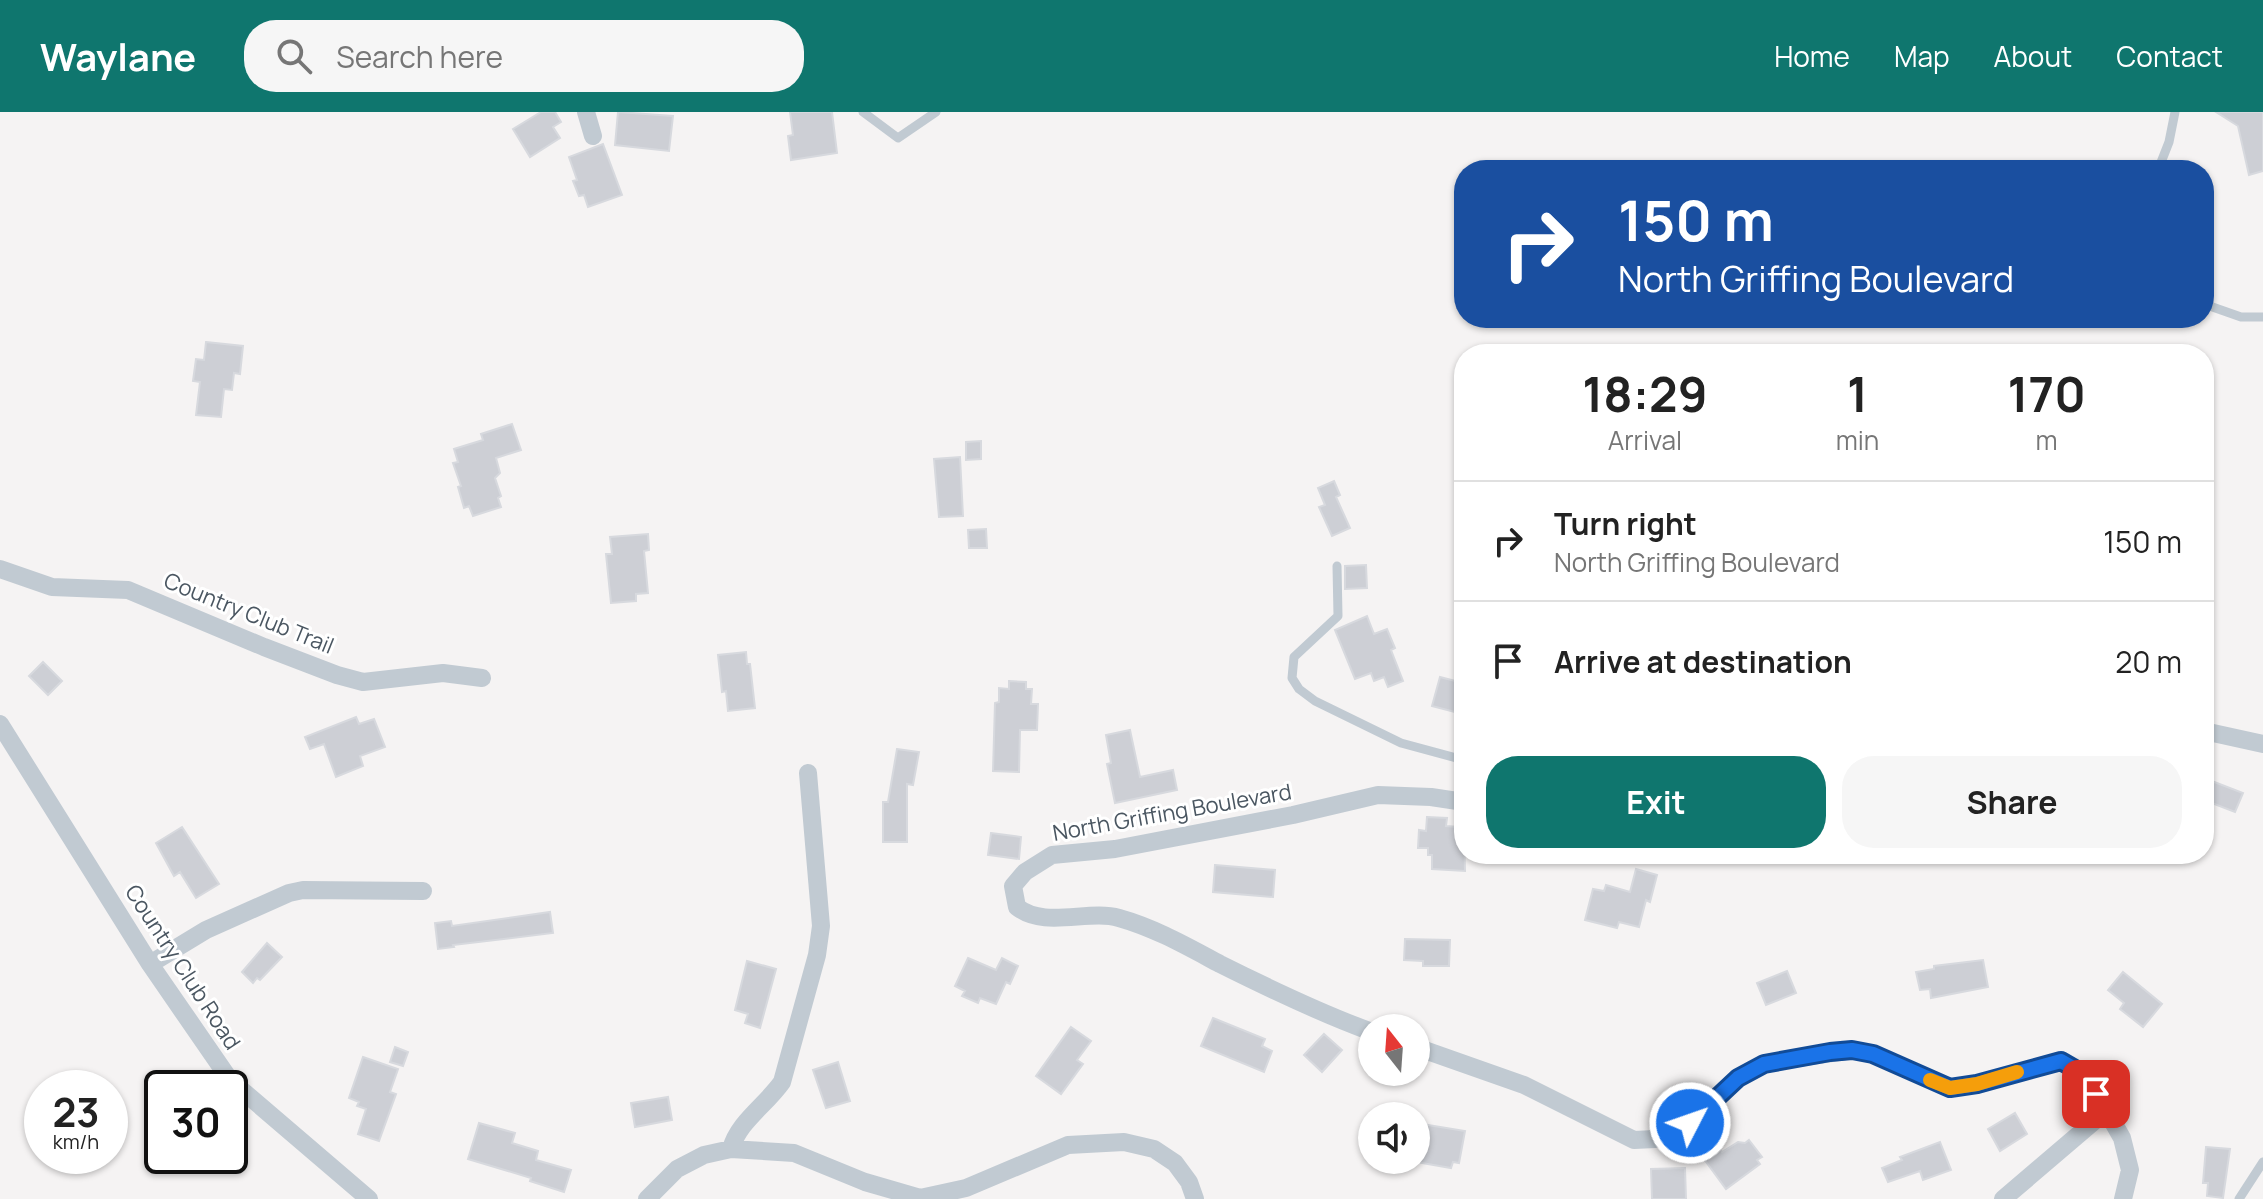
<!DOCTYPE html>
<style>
body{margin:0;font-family:Manrope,sans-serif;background:#f6f6f6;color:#222;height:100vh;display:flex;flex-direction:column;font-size:30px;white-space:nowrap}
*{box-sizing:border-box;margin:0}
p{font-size:26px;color:#767676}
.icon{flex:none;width:44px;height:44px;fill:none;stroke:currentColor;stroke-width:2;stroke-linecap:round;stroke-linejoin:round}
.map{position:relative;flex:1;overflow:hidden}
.drawer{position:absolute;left:1454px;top:232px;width:760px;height:520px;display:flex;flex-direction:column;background:#fff;border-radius:32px;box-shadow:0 2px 6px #0004}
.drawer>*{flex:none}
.top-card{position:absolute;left:1454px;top:48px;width:760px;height:168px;border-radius:32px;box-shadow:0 2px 6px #0004;background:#1a4fa0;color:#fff;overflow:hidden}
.needle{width:52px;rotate:343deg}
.buttons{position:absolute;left:1358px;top:902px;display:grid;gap:16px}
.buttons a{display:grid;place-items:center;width:72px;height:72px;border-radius:50%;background:#fff;box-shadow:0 2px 6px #0004;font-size:40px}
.speed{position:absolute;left:24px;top:958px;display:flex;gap:16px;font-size:40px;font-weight:700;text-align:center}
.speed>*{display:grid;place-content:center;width:104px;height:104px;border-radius:50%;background:#fff;box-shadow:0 2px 6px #0004;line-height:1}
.speed small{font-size:20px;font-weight:400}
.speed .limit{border:4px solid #111;border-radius:12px;background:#fff;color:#111}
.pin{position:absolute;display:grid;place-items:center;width:68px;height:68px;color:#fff;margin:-34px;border-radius:16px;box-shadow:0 4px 12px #0006}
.me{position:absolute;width:88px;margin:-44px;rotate:49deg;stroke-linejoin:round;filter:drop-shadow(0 0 6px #0008)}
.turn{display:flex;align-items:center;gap:28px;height:168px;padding:0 32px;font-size:36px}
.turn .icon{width:104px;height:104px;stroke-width:2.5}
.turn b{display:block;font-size:56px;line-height:68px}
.eta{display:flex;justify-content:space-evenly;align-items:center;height:136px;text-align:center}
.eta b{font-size:48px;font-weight:700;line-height:56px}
.button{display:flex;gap:16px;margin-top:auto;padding:16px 32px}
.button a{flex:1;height:92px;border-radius:32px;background:#0f766e;color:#fff;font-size:32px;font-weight:700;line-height:92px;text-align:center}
.button a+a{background:#f6f6f6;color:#222}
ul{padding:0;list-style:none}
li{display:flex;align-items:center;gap:24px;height:120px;padding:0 32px;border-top:2px solid #e0e0e0}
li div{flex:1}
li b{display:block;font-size:30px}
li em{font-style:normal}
header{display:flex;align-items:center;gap:48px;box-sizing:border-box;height:112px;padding:0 40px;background:#0f766e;color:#fff}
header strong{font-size:38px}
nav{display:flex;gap:44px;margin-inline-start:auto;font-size:28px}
.search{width:560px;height:72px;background:#f6f6f6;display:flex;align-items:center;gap:20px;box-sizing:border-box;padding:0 28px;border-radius:32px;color:#767676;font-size:30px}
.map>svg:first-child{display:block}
.building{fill:#cdcfd5;stroke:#d7d9de;stroke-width:2}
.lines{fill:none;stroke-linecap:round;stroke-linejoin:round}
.lane{stroke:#c1cad2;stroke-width:9}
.street{stroke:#c1cad2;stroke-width:18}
.route-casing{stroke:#114b97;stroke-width:20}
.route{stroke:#1a73e8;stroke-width:14}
.slow{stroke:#f59e0b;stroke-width:14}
.labels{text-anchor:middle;stroke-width:6;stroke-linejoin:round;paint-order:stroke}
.street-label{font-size:22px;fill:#4a5661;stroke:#fff}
</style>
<header>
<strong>Waylane</strong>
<div class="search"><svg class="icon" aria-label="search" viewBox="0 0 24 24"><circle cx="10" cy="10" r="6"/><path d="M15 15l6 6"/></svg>Search here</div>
<nav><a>Home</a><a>Map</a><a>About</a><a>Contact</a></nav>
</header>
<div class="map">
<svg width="2263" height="1087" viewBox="0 0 2263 1087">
<rect width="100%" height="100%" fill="#f5f3f3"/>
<path class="building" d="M541 0H555L561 10 553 15 560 26 530 45 513 17Z
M618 0 673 4 669 39 615 33Z
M790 0H832L837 41 791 48 788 24 793 23Z
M2216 0H2263V59L2249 63 2238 14Z
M603 32 622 83 588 95 584 83 579 84 573 69 577 68 569 45Z
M206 230 243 234 240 262 234 261 232 278 224 277 221 305 196 303 200 270 193 269 196 247 204 248Z
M512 312 521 338 496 346 500 361 495 366 501 384 498 386 501 395 473 404 469 394 464 396 458 375 461 374 453 351 458 350 454 337 483 328 481 322Z
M981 329V347L966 348V330Z
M960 345 963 404 939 405 934 347Z
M1334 369 1340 383 1336 385 1350 416 1332 424 1319 395 1325 393 1318 376Z
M986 417 987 436H969L968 418Z
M648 422 649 438 644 439 648 481 636 482V489L611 491 606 442H612L610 425Z
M1366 453 1367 476 1345 477V454Z
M1367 504 1374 522 1387 517 1395 536 1391 538 1403 569 1388 575 1384 565 1374 569 1371 561 1355 567 1335 518Z
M746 540 747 552H750L755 596 728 599 726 579 722 580 718 543Z
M43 550 62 569 48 583 29 564Z
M1440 565 1463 571 1455 600 1432 594Z
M1009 569 1026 570V577H1032L1031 592H1038L1037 618H1020L1019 660 993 659 995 591 999 590V576L1009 577Z
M356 605 359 612 374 607 385 635 360 644 363 654 336 665 324 632 310 637 305 625Z
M1130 618 1140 665 1173 658 1177 678 1115 691 1107 652 1111 651 1106 623Z
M897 637 919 640 913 673 907 672V730H883V690H888Z
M2204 666 2243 681 2235 700 2204 688Z
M1427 705 1447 706 1446 714 1459 715 1458 720H1464L1465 759 1432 757V743H1428V736H1418L1419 718 1426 719Z
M182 715 219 772 196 786 180 760 174 764 156 731Z
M991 721 1021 725 1019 747 988 743Z
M1215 753 1275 758 1273 785 1213 780Z
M1636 757 1657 763 1650 790 1646 788 1639 815 1619 810 1617 816 1585 808 1593 777 1604 779 1606 773 1630 780Z
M550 800 553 821 453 833 454 835 438 837 435 811 451 809 452 814Z
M1405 827 1450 828 1449 854H1423V849L1404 848Z
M267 831 282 845 260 868 257 866 253 871 242 860Z
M968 846 996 858 1002 846 1018 854 1010 872 1006 870 996 892 980 886 978 891 962 884 965 879 955 874Z
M1983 848 1988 875 1931 886 1930 877 1920 878 1916 860 1934 857V854Z
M747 849 776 857 760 916 745 911 748 902 735 898Z
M1787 859 1796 881 1766 893 1757 871Z
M2123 860 2162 892 2143 915 2120 897 2124 891 2108 878Z
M1213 906 1265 927 1262 934 1272 939 1264 960 1201 934Z
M1071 915 1091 929 1077 948 1083 952 1061 982 1036 964Z
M1324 922 1342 938 1322 960 1304 943Z
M395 935 408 940 403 954 390 950Z
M363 945 398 957 390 980 396 982 379 1029 358 1022 366 997 357 994 359 990 349 986Z
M838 950 850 989 826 996 813 958Z
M668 985 672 1008 635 1015 631 991Z
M2015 1001 2027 1022 2000 1039 1988 1017Z
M479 1011 515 1021 512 1031 538 1039 536 1048 571 1058 564 1080 530 1069 531 1066 468 1047Z
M1416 1011 1465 1019 1459 1051 1453 1050 1451 1056 1416 1050Z
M1749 1028 1762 1045 1757 1048 1760 1052 1726 1077 1701 1043 1716 1032 1722 1040 1738 1030 1745 1031Z
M1940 1030 1951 1058 1923 1068 1920 1059 1888 1070 1882 1056 1902 1048 1900 1045Z
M2206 1035 2230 1037 2223 1086 2207 1084 2208 1071H2203Z
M1685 1056 1686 1087H1652L1651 1057Z"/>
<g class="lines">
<path class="lane" d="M863 0 898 26 936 0
M2158 58 2169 30 2175 0
M2204 192 2241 205H2263
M1337 454 1338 504 1294 545 1292 566 1299 577 1315 589 1401 631 1464 648
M2239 1087 2263 1050"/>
<path class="street" d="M586 0 593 24
M0 457 52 475 128 478 264 535 337 563 363 570 443 561 482 566
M0 612 150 852 230 968 369 1087
M2204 619 2263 632
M150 852 206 818 289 781 303 778 423 779
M1372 920C1320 901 1270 877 1220 852 1188 835 1155 816 1119 806 1089 797 1044 817 1017 795L1013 774 1025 760 1052 743 1115 737 1293 703 1378 683 1431 685 1464 690
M1416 935 1524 973 1634 1028 1655 1027 1690 1011 1738 966 1764 952 1791 947 1852 938 1873 942 1950 976 1977 972 2061 949 2087 964 2122 1026 2130 1058 2123 1087
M731 1037C738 1010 766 993 782 970L817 843 821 814 808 661
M647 1087 677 1057 704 1043 731 1037 794 1041 865 1070 920 1086 966 1076 1068 1033 1124 1030 1154 1037 1175 1051 1189 1070 1195 1087
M2003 1087 2105 1000"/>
</g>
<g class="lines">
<g class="route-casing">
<path id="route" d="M1690 1011 1738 966 1764 952 1830 940 1852 938 1873 942 1950 976 1977 972 2061 949 2087 964 2096 982"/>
</g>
<use href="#route" class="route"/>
<path class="slow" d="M1930 968 1950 976 1977 972 2017 960"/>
</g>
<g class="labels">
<g class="street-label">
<text transform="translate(249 501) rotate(22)" y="8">Country Club Trail</text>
<text transform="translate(1172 700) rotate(-10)" y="8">North Griffing Boulevard</text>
<text transform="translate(183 855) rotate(57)" y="8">Country Club Road</text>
</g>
</g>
</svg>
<div class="buttons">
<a><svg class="needle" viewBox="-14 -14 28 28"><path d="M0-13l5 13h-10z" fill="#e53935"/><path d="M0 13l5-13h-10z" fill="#767676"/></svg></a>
<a><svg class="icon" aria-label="sound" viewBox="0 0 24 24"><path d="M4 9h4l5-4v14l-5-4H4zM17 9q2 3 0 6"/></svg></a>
</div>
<div class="speed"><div>23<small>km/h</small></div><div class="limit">30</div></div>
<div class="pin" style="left:2096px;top:982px;background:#d93025"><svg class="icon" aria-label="arrive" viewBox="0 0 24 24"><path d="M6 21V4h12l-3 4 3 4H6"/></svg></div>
<svg class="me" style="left:1690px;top:1011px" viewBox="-20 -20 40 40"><circle r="17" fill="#1a73e8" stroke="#fff" stroke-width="3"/><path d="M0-11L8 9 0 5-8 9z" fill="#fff"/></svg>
<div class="top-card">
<div class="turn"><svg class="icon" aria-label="right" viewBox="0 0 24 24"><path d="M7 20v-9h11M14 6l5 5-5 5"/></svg><div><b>150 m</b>North Griffing Boulevard</div></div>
</div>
<section class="drawer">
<div class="eta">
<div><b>18:29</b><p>Arrival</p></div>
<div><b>1</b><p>min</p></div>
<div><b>170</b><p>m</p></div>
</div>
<ul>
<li><svg class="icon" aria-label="right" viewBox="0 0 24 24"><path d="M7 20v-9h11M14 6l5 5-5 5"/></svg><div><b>Turn right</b><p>North Griffing Boulevard</p></div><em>150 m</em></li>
<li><svg class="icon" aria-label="arrive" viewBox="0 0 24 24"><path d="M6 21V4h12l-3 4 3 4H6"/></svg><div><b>Arrive at destination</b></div><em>20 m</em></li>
</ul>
<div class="button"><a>Exit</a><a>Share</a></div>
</section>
</div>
